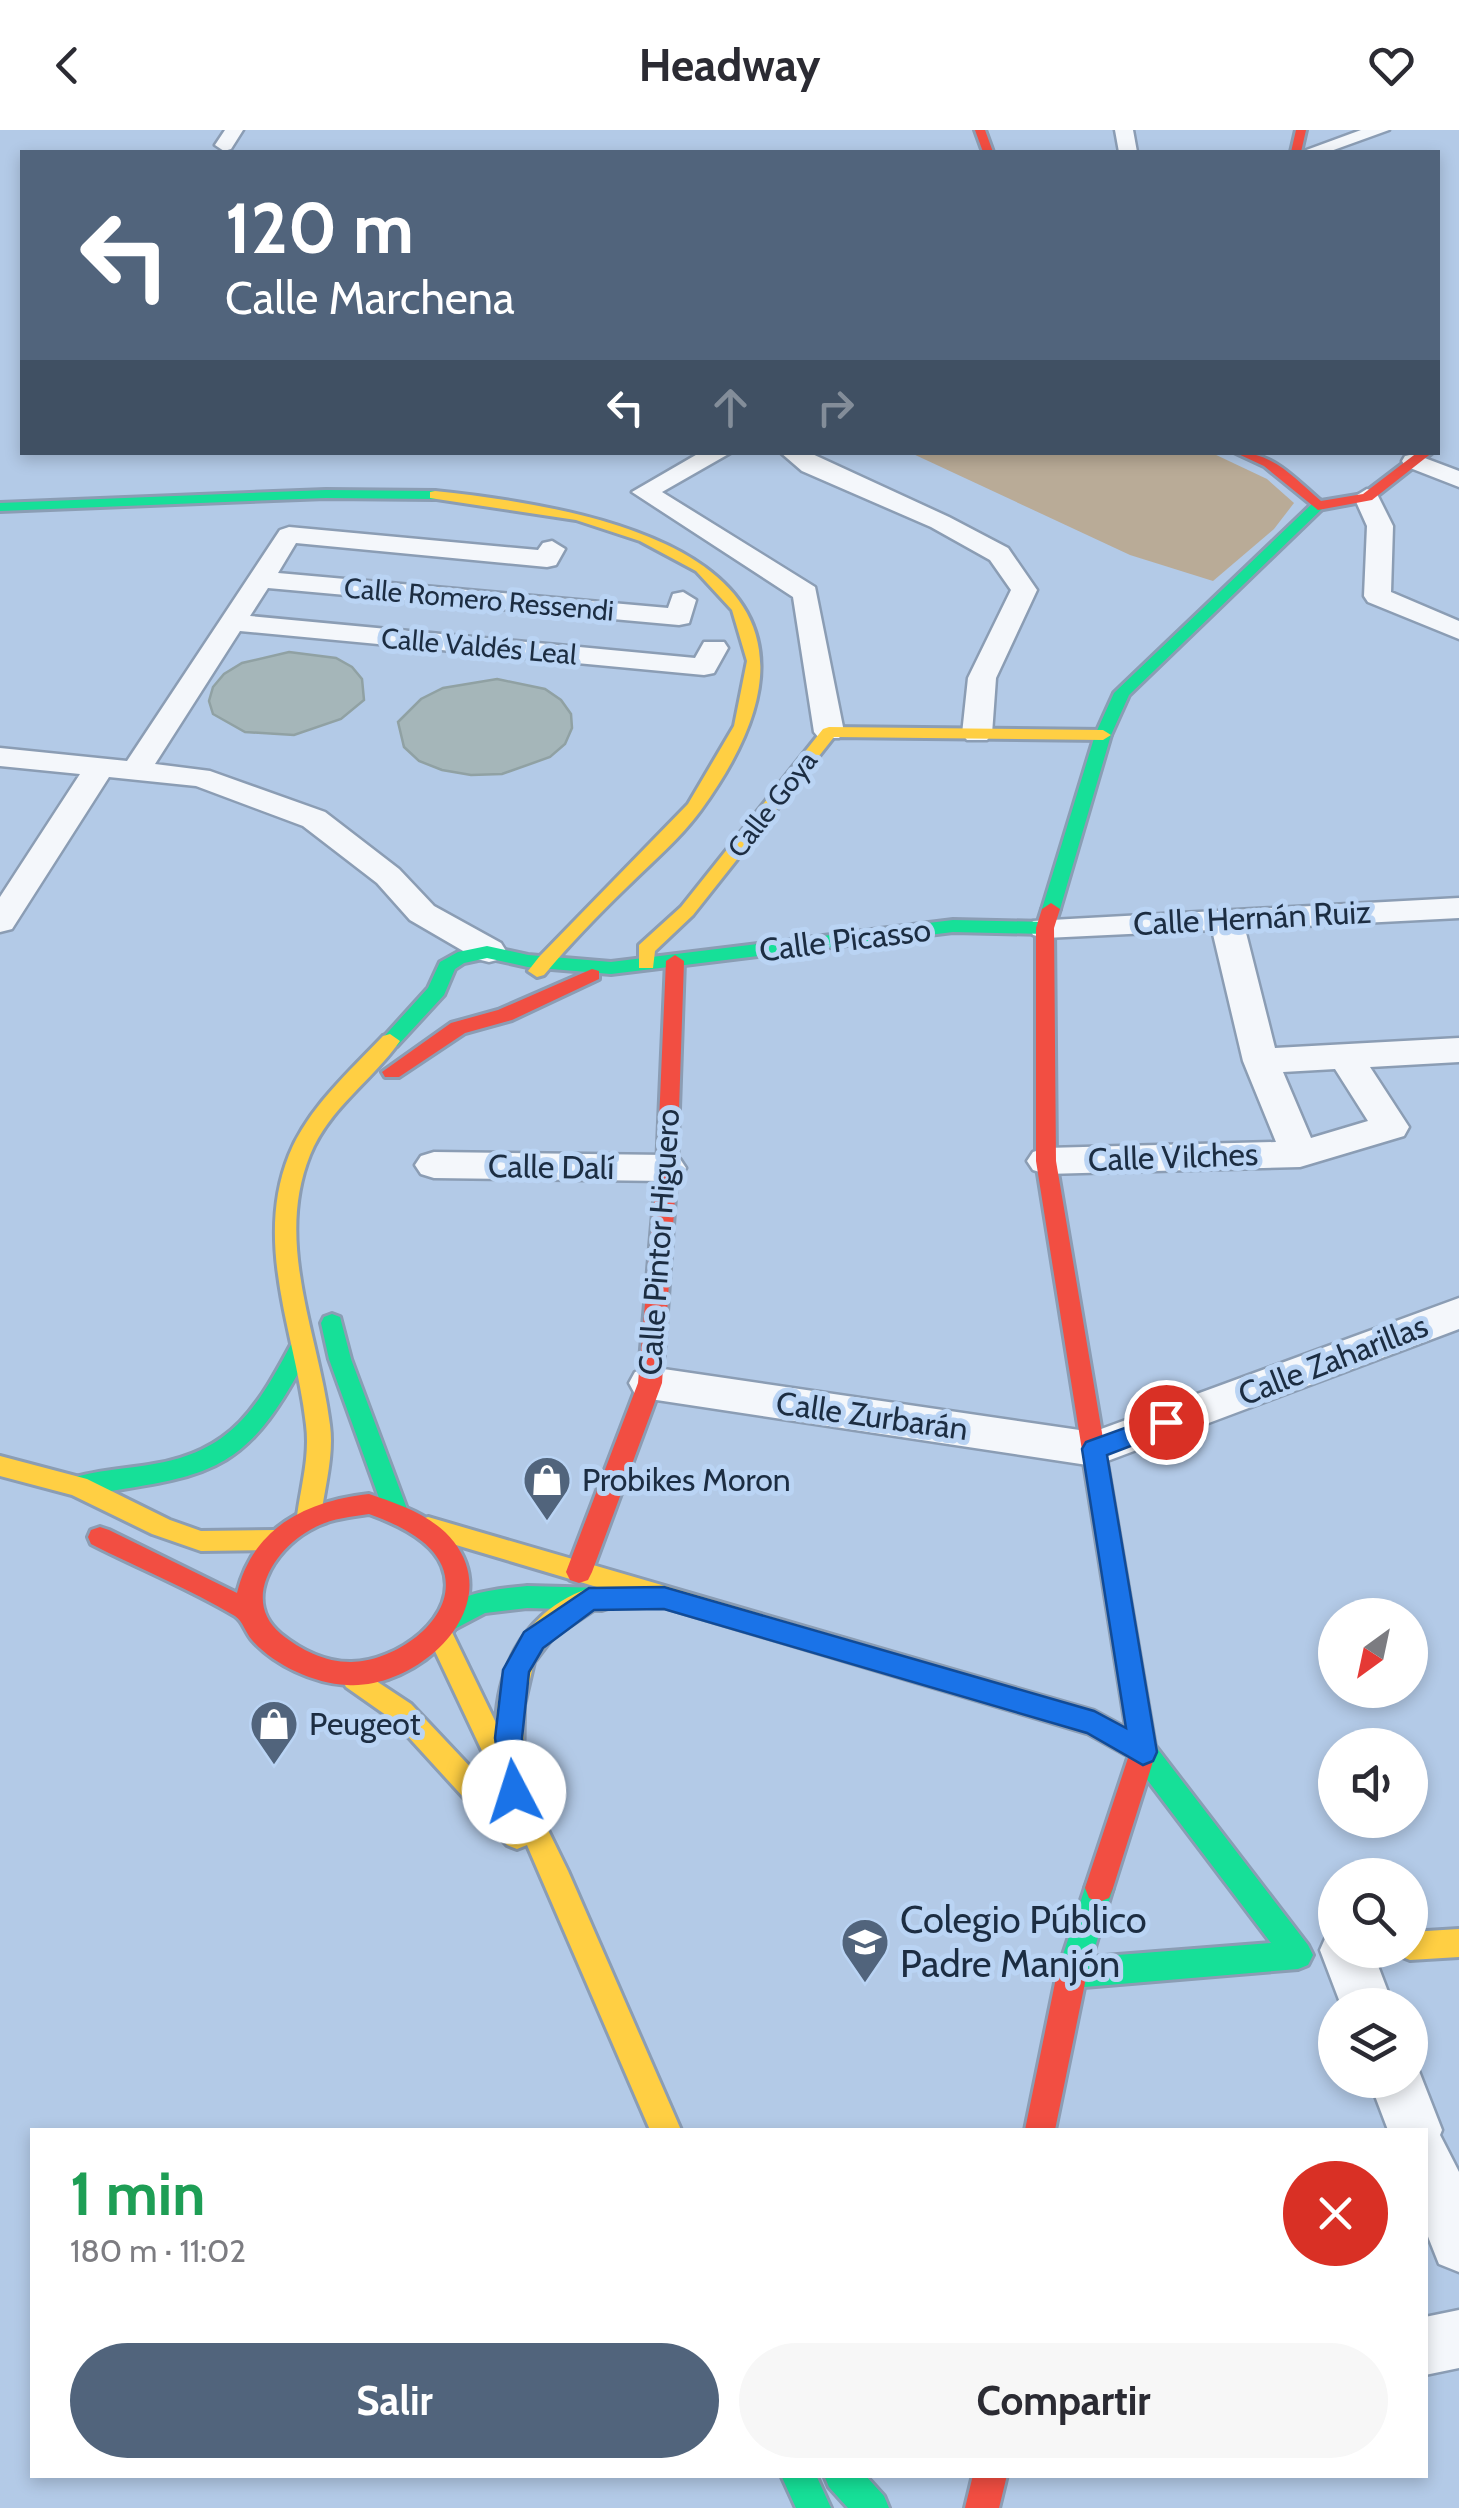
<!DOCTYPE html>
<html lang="es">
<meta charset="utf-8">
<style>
body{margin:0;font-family:Cabin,sans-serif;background:#f7f7f7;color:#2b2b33;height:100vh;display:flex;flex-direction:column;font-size:38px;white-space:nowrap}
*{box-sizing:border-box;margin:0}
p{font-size:32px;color:#7c7c81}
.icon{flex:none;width:55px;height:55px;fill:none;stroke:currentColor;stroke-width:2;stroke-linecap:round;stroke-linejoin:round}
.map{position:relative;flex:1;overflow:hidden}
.sheet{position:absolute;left:30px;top:1998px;width:1398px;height:350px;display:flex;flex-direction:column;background:#fff;border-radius:0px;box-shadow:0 5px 15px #0003}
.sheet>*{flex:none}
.guide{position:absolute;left:20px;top:20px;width:1420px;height:305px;border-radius:0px;box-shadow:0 5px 15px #0003;background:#51647c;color:#fff;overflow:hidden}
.needle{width:65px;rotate:213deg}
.buttons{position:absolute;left:1318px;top:1468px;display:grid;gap:20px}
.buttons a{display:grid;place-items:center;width:110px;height:110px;border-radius:50%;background:#fff;box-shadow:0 5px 15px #0003;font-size:50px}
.pin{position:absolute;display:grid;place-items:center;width:85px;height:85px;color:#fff;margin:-42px;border:5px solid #fff;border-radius:50%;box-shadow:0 2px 10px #0007}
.me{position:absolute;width:110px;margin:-55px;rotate:355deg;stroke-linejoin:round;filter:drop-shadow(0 0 8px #0008)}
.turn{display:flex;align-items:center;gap:35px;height:210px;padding:0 40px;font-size:45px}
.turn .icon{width:130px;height:130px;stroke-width:2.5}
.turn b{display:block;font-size:70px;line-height:85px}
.lanes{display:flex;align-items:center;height:95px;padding:0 40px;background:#0003;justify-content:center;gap:50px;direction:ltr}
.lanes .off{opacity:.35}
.round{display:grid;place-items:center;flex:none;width:105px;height:105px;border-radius:52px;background:#f7f7f7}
.head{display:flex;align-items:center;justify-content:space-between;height:170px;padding:0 40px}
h1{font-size:60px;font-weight:800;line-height:75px;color:#1e9e55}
.cta{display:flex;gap:20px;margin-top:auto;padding:20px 40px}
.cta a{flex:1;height:115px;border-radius:60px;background:#51647c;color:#fff;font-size:40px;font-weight:800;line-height:115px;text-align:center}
.cta a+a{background:#f7f7f7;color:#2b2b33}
header{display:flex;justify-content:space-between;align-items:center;height:130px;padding:0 40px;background:#fff;font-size:45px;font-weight:800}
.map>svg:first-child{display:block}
.green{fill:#b9ab97}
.building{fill:#a5b6b9;stroke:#90a1a3;stroke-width:2.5}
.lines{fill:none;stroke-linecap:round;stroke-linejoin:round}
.street-casing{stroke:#8b9db4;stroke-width:5}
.fast-casing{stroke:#8b9db4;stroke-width:6}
.slow-casing{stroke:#8b9db4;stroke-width:6}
.jam-casing{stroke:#8b9db4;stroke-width:6}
.street{fill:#f4f7fb;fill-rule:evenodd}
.fast{fill:#16e098;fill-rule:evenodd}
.slow{fill:#ffcf43;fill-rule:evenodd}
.jam{fill:#f24e42;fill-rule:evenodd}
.route{fill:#1a73e8;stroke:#114b97;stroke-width:2.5}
.labels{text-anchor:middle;stroke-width:10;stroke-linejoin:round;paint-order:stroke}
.far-street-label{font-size:28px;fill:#1c2d42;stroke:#bad4f4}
.street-label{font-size:32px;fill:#1c2d42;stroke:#bad4f4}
.poi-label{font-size:32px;fill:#1c2d42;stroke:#bad4f4;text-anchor:start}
.near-poi-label{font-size:38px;fill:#1c2d42;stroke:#bad4f4;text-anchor:start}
</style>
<header><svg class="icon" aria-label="back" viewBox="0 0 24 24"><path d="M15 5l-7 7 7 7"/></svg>Headway<svg class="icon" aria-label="heart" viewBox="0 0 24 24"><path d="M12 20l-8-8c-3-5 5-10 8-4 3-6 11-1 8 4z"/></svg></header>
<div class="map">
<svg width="1459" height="2378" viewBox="0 0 1459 2378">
<rect width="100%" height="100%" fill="#b3cae7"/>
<path class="green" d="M911 323H1212L1267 349 1294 373 1274 399 1213 451 1130 425Z"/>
<path class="building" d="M289 522 336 528 352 537 362 549 364 570 341 589 294 605 245 602 213 584 209 571 213 557 224 544 242 533Z
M497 549 545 559 561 570 571 584 572 598 565 614 550 627 502 644 471 645 442 640 419 631 404 617 398 592 421 569 443 558Z"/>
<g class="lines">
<g class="street-casing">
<path id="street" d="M225 0H243L231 19 224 21 215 15Z
M1115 0H1133L1137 22H1119Z
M1361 0H1389L1328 22H1301Z
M701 322H732L662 362 815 457 844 602 839 608H819L814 602 793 467 632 362Z
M780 322H808L949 387 1008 418 1037 460 996 548 992 604 987 610H967L962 604 968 548 1011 460 990 430 931 397 802 341Z
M1414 324 1459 341V357L1405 336 1402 331 1405 326Z
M1367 359 1376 362 1393 396 1391 462 1459 491V509L1368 472 1364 466 1367 396 1354 367Z
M289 397 538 420 543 413 552 411 565 419 556 435 547 437 296 413 278 443 668 478 673 464 683 462 696 470 689 493 679 495 268 458 250 486 695 528 704 512H724L728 518 714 543 704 545 240 501 155 634 210 641 325 682 399 739 434 776 501 813 506 821 501 829 489 832 477 829 410 790 377 753 303 696 196 656 109 647 12 799 0 802V767L80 644 0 636V618L127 631 280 400Z
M1459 768V788L1245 799 1275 918 1459 908V932L1370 937 1409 997 1404 1006 1300 1037 1046 1044 1033 1040 1027 1031 1033 1022 1046 1018 1276 1012 1243 931 1212 800 1045 808 1033 805 1029 798 1033 791ZM1335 939 1368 991 1311 1008 1283 942Z
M434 1022 667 1025 680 1029 686 1038 680 1047 667 1051 434 1048 421 1044 415 1035 421 1026Z
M1459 1168V1199L1094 1336 650 1269 635 1264 629 1253 635 1242 650 1237 1093 1302Z
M1335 1799V1820H1372L1393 1875H1341L1320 1820 1328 1802Z
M1410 1929 1415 1931 1442 2000 1440 2005 1459 2042V2142L1439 2134 1425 2099V2000H1388L1369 1950H1410Z
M1459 2180V2238L1425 2245V2187Z"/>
</g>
<g class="fast-casing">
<path id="fast" d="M326 360 435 361 442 365 435 369 326 368 0 381V373Z
M1313 373 1325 376 1129 565 1111 605 1060 779 1051 785 1045 783 1042 779 1095 605 1114 563Z
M953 790 1045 792 1054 798 1045 804 953 802 611 844 528 837 487 828 464 833 455 839 444 865 397 916H383L380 911 428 858 440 832 458 822 487 816 528 825 611 832Z
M332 1184 340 1187 351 1229 407 1379 404 1386 395 1389 386 1386 383 1379 329 1229 321 1193 324 1187Z
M301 1208 309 1211 312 1217C246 1346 215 1345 78 1366L69 1363 66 1356 69 1349C96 1340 127 1339 154 1334 233 1321 258 1276 293 1211Z
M527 1456 602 1458 611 1461 615 1469 611 1477 602 1480 527 1478 485 1483 445 1504 436 1501 432 1493C446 1463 498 1459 527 1456Z
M1143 1610 1153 1613 1308 1815 1313 1825 1308 1835 1298 1839 1072 1858 1062 1853 1057 1843 1085 1758 1089 1748 1099 1744 1109 1748 1113 1758 1092 1827 1271 1813 1133 1631 1130 1622 1133 1613Z
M781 2345H816L831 2378H796Z
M824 2345H865L884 2366 889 2378H848L829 2357Z"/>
</g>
<g class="slow-casing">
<path id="slow" d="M435 361C627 381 876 439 701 680 680 709 652 732 627 757 598 785 570 814 544 845L537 847 528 841 539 827 688 674 734 596 747 531 732 480 696 441 640 411 576 390 430 368V362Z
M829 597 1103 600 1111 605 1103 610 834 607 693 785 655 821 653 838H639V815L681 777 823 599Z
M390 904 400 911C372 951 329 978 310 1025 274 1114 319 1205 330 1295 334 1325 325 1356 321 1386L318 1393 309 1396 300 1393 297 1386C301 1356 310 1326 306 1295 296 1205 253 1115 289 1025 308 978 349 942 383 906Z
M0 1326 87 1349 170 1390 201 1401 275 1400 284 1403 287 1410 284 1417 275 1420 201 1421 152 1404 72 1365 0 1346Z
M428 1387 1094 1581 1153 1613 1156 1622 1153 1631 1143 1634 1087 1603 419 1404 416 1397 419 1390Z
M589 1458 598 1461 602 1469 598 1477 553 1507 534 1532 524 1575 523 1649 568 1741 681 2000H650L527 1715 517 1719 507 1715 393 1590 346 1557 342 1549 346 1541 355 1537 411 1574 509 1678 426 1502 430 1494 439 1491 448 1494 496 1593C499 1531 528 1480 589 1458Z
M1459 1799V1827L1410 1830 1400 1826 1397 1820H1410V1802Z"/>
</g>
<g class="jam-casing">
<path id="jam" d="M975 0H985L993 22H983Z
M1296 0H1306L1301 22H1291Z
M1234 322C1273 322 1293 347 1321 371L1363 364 1418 322H1433L1372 370 1318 380 1264 336Z
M1051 773 1060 779 1054 798 1056 1031 1156 1622 1113 1758 1109 1768 1099 1772 1089 1768 1085 1758 1130 1622 1036 1031V798L1042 779Z
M675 825 684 831 677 1038 662 1253 592 1442 588 1450 579 1453 570 1450 566 1442 638 1253 657 1038 666 831Z
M592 839 599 841V849L512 890 465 903 399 947H385L382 942 451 893 498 880Z
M369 1364C399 1374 434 1386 454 1412 506 1480 416 1560 347 1555 313 1553 274 1535 252 1510 245 1502 243 1491 235 1486 190 1459 138 1438 91 1414L88 1407 91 1400 100 1397 109 1400 237 1463C253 1397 307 1371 369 1364ZM369 1384C394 1393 431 1409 442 1436 463 1487 394 1533 350 1532 325 1532 301 1520 281 1504 241 1471 274 1420 310 1400 328 1389 348 1387 369 1384Z
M1072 1828 1082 1833 1087 1843 1055 2000H1025L1057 1843 1062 1833Z
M973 2345H1007L999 2378H965Z"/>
</g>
<use href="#street" class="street"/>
<use href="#fast" class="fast"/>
<use href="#slow" class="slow"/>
<use href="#jam" class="jam"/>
</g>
<path class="route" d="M1166 1283 1175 1286 1178 1292 1175 1299 1107 1325 1157 1622 1153 1631 1143 1635 1087 1603 664 1479 594 1480 543 1518 529 1542 522 1608 527 1662 523 1671 514 1675 504 1671 495 1608 503 1540 524 1502 589 1458 664 1457 1094 1581 1126 1598 1082 1319 1086 1312Z"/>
<defs>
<g id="shop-pin" transform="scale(2.5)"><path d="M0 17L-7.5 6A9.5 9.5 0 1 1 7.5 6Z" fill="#51647c" stroke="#bad4f4"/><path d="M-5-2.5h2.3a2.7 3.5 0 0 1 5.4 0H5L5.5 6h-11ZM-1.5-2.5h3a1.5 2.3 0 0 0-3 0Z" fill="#fff"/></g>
<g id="school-pin" transform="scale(2.5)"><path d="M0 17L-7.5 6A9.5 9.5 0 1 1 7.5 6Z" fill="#51647c" stroke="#bad4f4"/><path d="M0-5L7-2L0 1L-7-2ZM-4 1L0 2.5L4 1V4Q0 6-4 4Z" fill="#fff"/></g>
</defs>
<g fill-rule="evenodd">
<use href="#shop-pin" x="547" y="1350"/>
<use href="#shop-pin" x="274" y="1594"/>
<use href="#school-pin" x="865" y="1812"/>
</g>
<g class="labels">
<g class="far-street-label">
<text transform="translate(479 469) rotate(5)" y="10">Calle Romero Ressendi</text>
<text transform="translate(479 516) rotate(5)" y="10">Calle Valdés Leal</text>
<text transform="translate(772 674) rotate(-52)" y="10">Calle Goya</text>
</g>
<g class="street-label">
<text transform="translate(1252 788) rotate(-3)" y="11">Calle Hernán Ruiz</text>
<text transform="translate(845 810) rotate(-7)" y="11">Calle Picasso</text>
<text transform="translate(1173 1027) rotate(-2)" y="11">Calle Vilches</text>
<text transform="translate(551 1037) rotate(1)" y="11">Calle Dalí</text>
<text transform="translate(659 1112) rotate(-86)" y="11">Calle Pintor Higuero</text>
<text transform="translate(1333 1230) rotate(-21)" y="11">Calle Zaharillas</text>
<text transform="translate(872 1286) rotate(8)" y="11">Calle Zurbarán</text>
</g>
<g class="poi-label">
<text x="582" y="1361">Probikes Moron</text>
<text x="309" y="1605">Peugeot</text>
</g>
<g class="near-poi-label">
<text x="900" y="1803">Colegio Público<tspan x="900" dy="44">Padre Manjón</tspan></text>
</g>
</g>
</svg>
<div class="buttons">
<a><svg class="needle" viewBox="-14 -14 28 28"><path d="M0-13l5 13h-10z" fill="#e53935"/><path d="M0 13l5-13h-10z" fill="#7c7c81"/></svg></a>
<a><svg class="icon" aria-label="sound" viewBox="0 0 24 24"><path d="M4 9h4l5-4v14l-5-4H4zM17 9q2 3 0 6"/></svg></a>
<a><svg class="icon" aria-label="search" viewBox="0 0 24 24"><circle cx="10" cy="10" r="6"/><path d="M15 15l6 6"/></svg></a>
<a><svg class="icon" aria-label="layers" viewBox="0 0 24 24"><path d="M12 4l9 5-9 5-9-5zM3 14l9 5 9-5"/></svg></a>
</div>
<div class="pin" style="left:1166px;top:1292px;background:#d93025"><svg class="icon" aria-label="arrive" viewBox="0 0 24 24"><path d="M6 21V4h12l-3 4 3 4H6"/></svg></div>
<svg class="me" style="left:514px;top:1662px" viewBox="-20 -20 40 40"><circle r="19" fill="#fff"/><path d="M0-13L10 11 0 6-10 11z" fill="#1a73e8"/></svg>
<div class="guide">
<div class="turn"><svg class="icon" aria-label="left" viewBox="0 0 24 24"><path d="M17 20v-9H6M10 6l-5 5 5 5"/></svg><div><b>120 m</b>Calle Marchena</div></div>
<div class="lanes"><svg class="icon" aria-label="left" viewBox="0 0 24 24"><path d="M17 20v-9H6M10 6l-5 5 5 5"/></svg><svg class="icon off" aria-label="ahead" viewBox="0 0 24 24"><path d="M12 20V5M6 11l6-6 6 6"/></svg><svg class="icon off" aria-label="right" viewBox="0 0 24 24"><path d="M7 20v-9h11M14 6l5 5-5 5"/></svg></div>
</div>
<section class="sheet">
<div class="head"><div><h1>1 min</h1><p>180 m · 11:02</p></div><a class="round" style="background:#d93025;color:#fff"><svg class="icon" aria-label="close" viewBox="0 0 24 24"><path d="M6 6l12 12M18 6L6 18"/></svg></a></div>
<div class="cta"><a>Salir</a><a>Compartir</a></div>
</section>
</div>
